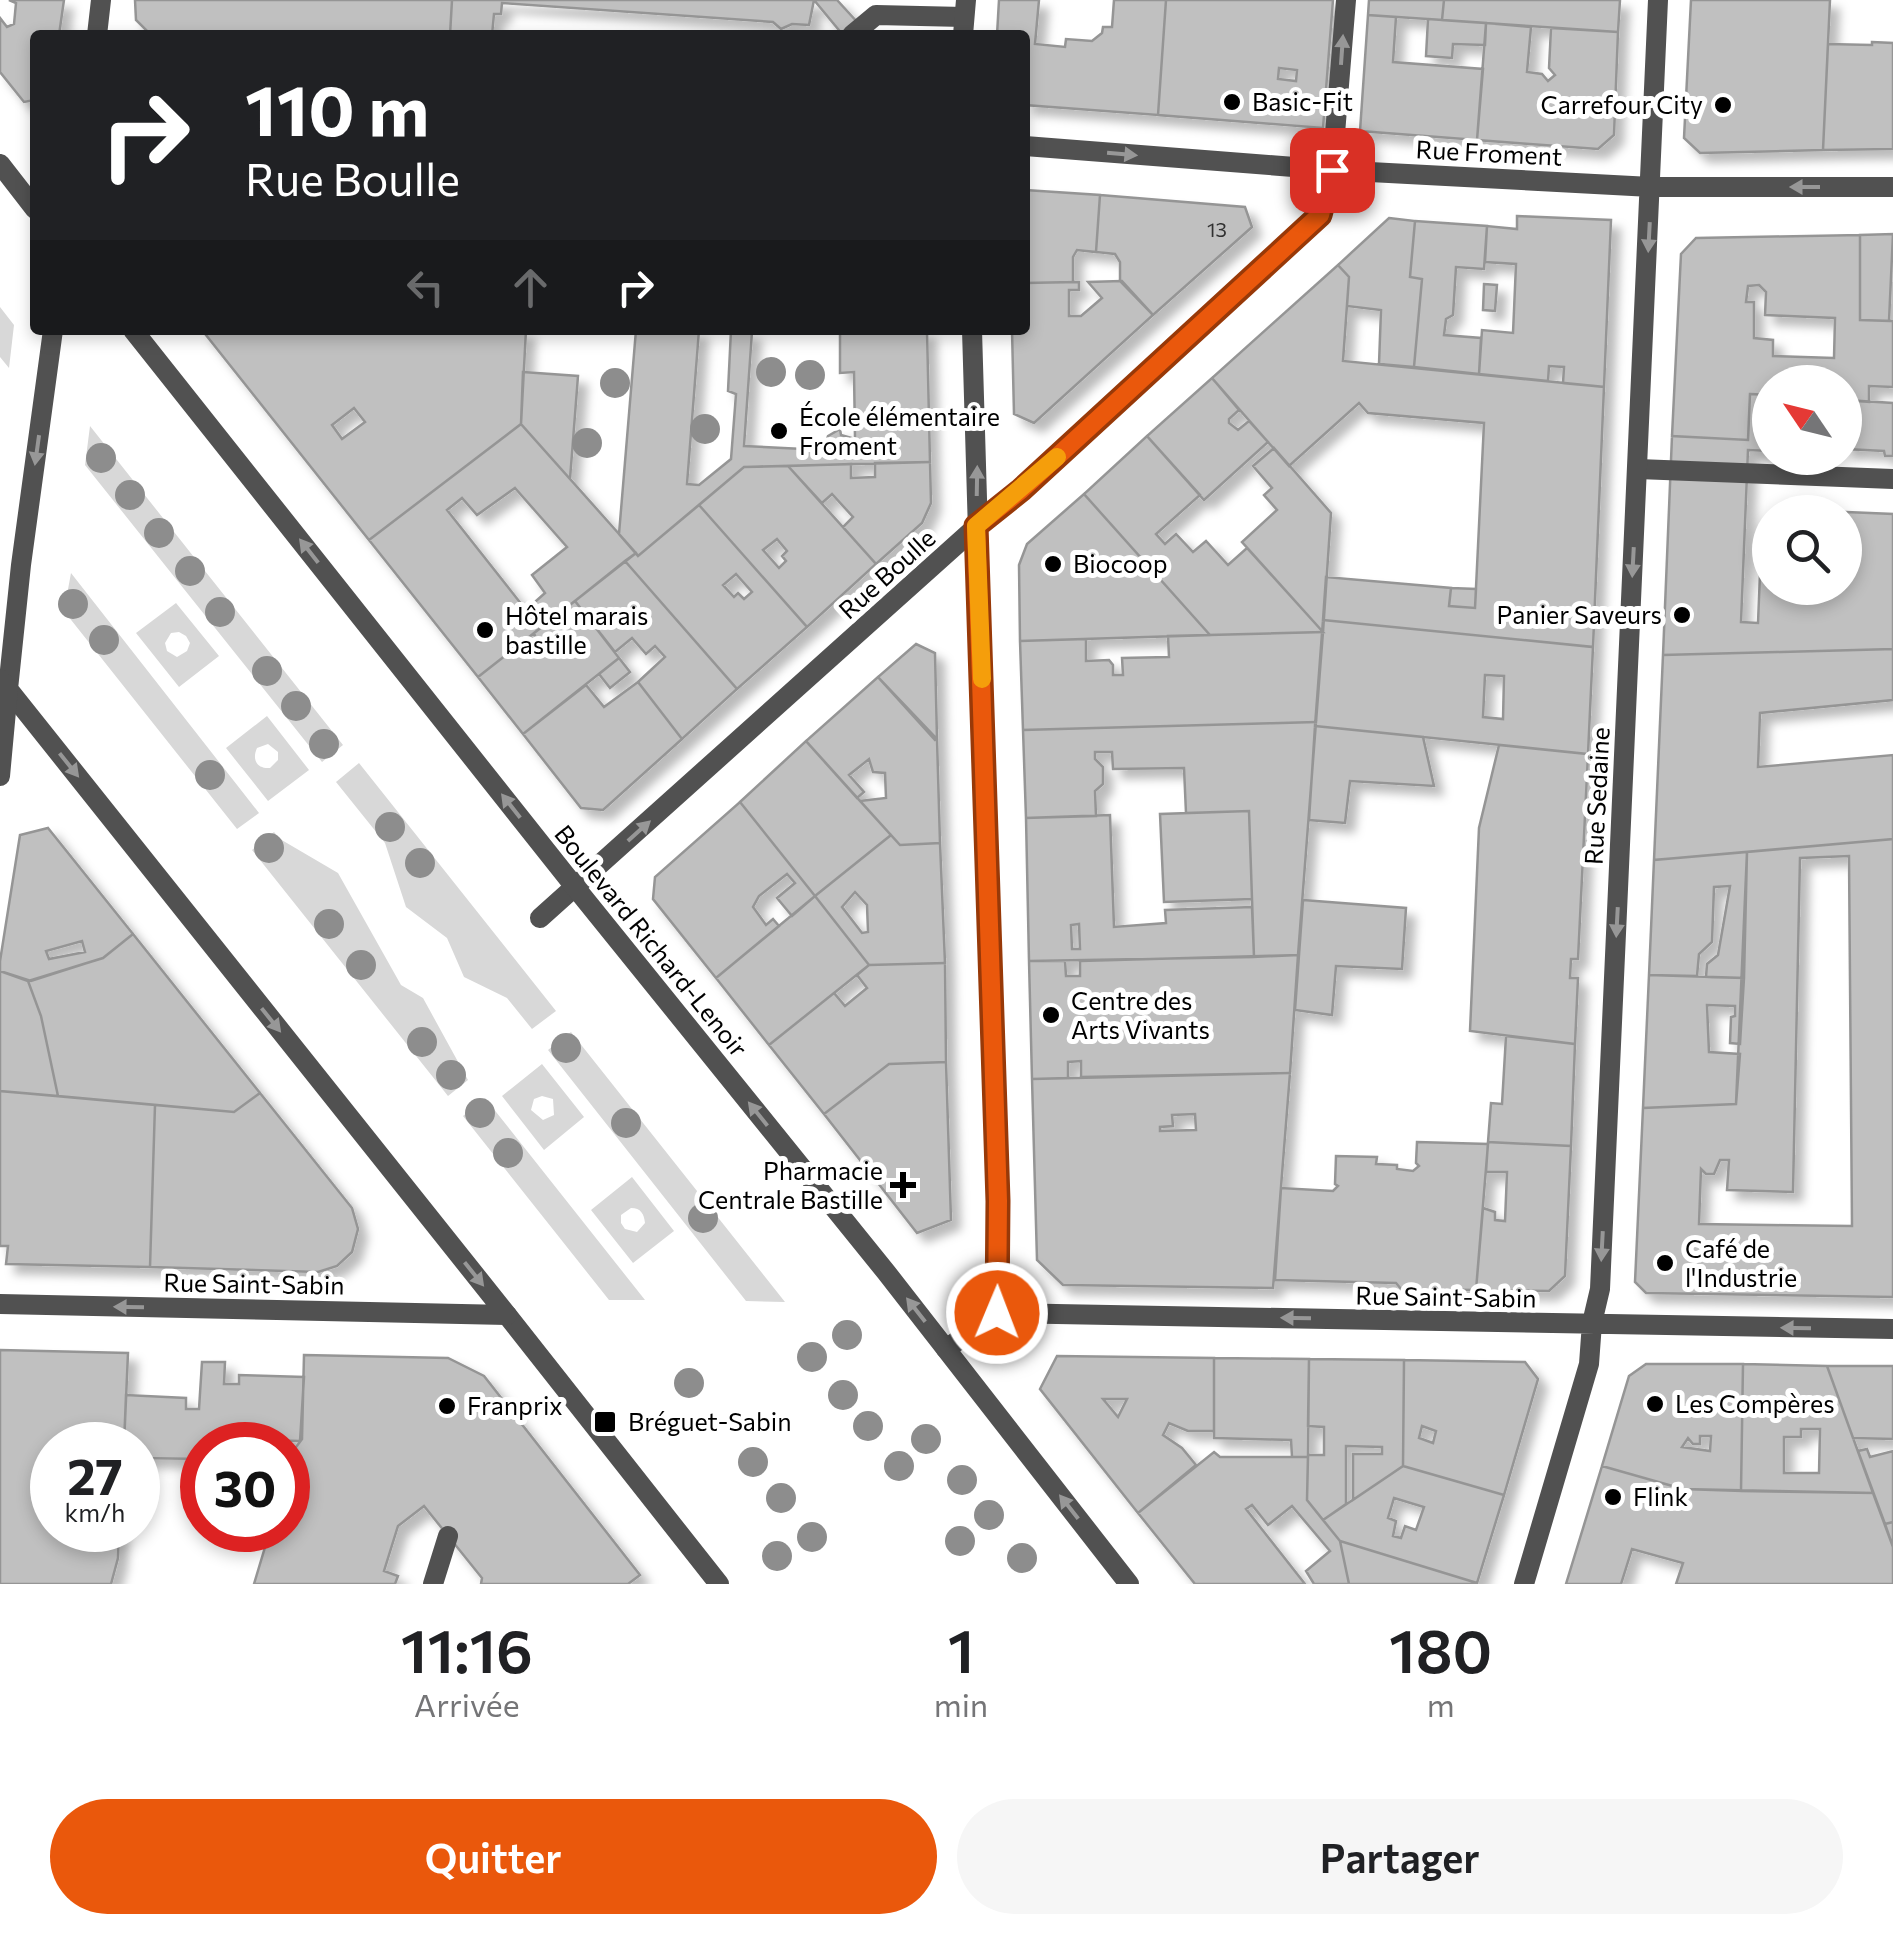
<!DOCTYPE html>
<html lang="fr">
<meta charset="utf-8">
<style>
body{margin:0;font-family:Commissioner,sans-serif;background:#f6f6f6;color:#202124;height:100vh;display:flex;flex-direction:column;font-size:38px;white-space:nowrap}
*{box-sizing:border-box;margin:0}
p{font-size:32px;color:#757577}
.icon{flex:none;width:55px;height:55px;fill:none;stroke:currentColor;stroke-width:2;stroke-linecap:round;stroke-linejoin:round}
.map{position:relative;height:1584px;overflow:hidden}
.details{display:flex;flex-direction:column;background:#fff;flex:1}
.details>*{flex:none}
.top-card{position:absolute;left:30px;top:30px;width:1000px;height:305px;border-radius:10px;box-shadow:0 5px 15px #0003;background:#202124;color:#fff;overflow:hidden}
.needle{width:65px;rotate:305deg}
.fabs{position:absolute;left:1752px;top:365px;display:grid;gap:20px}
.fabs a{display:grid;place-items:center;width:110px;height:110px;border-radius:50%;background:#fff;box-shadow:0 5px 15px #0003;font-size:50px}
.speed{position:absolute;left:30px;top:1422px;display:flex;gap:20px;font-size:50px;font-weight:700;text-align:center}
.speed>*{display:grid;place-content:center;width:130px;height:130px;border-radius:50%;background:#fff;box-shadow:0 5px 15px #0003;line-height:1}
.speed small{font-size:25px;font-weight:400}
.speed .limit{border:15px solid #d22;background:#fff;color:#111}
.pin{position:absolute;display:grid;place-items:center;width:85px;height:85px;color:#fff;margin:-42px;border-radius:20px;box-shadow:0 5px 15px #0006}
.me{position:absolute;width:110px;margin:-55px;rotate:1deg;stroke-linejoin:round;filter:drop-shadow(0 0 8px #0008)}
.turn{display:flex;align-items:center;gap:35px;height:210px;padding:0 50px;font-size:45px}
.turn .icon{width:130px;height:130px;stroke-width:2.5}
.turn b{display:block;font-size:70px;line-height:85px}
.lanes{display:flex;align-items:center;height:95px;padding:0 50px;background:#0003;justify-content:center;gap:50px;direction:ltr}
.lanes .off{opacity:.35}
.eta{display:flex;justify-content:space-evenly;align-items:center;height:170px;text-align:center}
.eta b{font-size:60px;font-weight:600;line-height:70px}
.action{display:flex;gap:20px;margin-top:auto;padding:20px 50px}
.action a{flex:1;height:115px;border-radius:60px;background:#ea580c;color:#fff;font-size:40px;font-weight:600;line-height:115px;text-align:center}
.action a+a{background:#f6f6f6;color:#202124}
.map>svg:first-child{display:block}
.green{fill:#d8d8d8;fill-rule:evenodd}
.building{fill:#c0c0c0;stroke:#959595;stroke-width:2.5;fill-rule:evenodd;filter:url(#shadow)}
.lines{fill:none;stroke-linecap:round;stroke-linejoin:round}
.service{stroke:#515151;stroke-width:20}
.pedestrian{stroke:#515151;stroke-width:20}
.minor{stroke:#515151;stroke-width:20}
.tertiary{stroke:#515151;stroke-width:20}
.tree{fill:#8d8d8d}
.oneway{fill:#979797}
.route-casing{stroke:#983908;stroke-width:25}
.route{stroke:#ea580c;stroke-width:18}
.slow{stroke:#f59e0b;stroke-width:18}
.poi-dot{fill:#000;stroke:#fff;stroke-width:4}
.labels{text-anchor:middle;stroke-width:10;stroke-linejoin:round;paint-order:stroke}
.number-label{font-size:20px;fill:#303030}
.poi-label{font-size:25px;fill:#000;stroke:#fff;text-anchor:start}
.street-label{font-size:25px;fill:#000;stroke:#fff}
</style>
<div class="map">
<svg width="1893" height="1584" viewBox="0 0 1893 1584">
<defs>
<filter id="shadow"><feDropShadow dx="9" dy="9" stdDeviation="5" flood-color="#0004"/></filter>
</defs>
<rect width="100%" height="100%" fill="#fff"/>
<path class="green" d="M0 307 14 325 9 368 0 357Z
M90 426 343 745 322 762 85 465Z
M71 573 259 813 237 829 64 611Z
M176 603 219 656 179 687 136 633ZM179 632 186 636 190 643 187 651 177 657 167 651 165 643 171 633Z
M267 716 309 770 268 801 226 748ZM268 744 278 752V760L270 768C256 769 252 759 257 748Z
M359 763 556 1011 532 1029 507 998 464 977 447 938 406 907 385 843 336 782Z
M274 832 280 839 338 873 401 985 423 998 468 1080 448 1096 252 850Z
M571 1032 785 1302 746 1301 548 1050Z
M542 1064 584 1117 544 1150 502 1096ZM542 1096 553 1099 554 1115 543 1120 531 1110 534 1099Z
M485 1098 645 1300H609L463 1116Z
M632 1177 674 1231 633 1263 591 1210ZM631 1208C641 1208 644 1214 645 1223L637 1232 625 1229 621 1223V1215Z"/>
<path class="building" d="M9 0H64L59 35H35V100L24 102 0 72V18L7 27 14 24 16 3Z
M135 0H452L450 35H151L136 20Z
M452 0H814L809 25 792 24 781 29 773 22 502 3 501 14H494L492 35H450Z
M814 0H837L869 35H843Z
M999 0H1039L1035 44 1065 47 1066 39 1092 41 1102 33 1103 27H1112L1114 0H1166L1158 115 1025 105V35H997Z
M1166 0H1333L1323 128 1158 115ZM1279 68 1297 70 1296 81 1278 79Z
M1369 0H1444L1442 20 1368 15Z
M1444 0H1620L1618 32 1442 20Z
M1691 0H1830L1823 150 1700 153 1684 138Z
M1368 15 1396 17 1393 62 1483 69 1477 140 1360 131Z
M1428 19 1486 23 1485 45 1453 44 1452 58 1426 56Z
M1486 23 1531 27 1527 72 1542 74 1548 81 1555 75 1549 68 1551 28 1618 32 1614 135 1598 149 1477 140Z
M1872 42 1893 43V149L1823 150 1828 44 1872 45Z
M1025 190 1100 195 1096 252 1077 250 1073 257V282L1025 283Z
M1100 195 1245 207 1252 227 1153 315 1120 281V262L1115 254 1096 252Z
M1517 216 1611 220 1604 387 1563 383 1564 367 1549 366 1548 381 1479 374 1482 330 1513 333 1516 264 1485 262 1487 226 1517 229Z
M1389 218 1415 221 1410 277 1422 279 1414 367 1379 364 1381 310 1347 306 1349 277 1338 265Z
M1415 221 1487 226 1484 269 1456 267 1453 315 1446 319 1444 335 1481 338 1479 374 1414 367 1422 279 1410 277Z
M1893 234 1889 321 1860 320V235Z
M1860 235V320L1893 321V387L1869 386V402L1845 400V382H1770V395L1750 394 1748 440 1672 436 1681 254 1696 238ZM1759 285 1766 292 1765 315 1835 318 1834 358 1773 356V340L1754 338V302H1746L1748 286Z
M1338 265 1349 277 1343 361 1604 387 1593 647 1323 620 1326 577 1451 588 1449 606 1475 608 1484 423 1368 413 1359 403 1289 466 1212 378Z
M1122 281 1153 315 1034 423 1014 414 1012 330H1025V283L1079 282V290H1069V316H1081L1102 298 1088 282Z
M1484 284 1497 285 1495 311 1483 310Z
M202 330H526L521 424 369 540ZM354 408 365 422 342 439 332 425Z
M636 330H699L687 484 699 485 731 459 736 394 728 391 731 330 752 332 744 446 823 450 828 436 840 429 841 435 855 439 854 372 840 373V330H927L930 462 744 467 638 556 619 534Z
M523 372 578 376 570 479 521 424Z
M1212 378 1239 410 1229 419V423L1238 430 1249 421 1268 442 1204 500 1147 436Z
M1750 394 1770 395V451L1748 450 1741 622 1758 623 1760 573H1770V588H1845V512H1776V509L1893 514V649L1663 655 1672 436 1748 440Z
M1845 400 1893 403V456H1885L1884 451 1845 449Z
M521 424 636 553 478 677 369 540ZM515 488 567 547 532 575 545 593 526 610 447 510 462 498 477 515Z
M1147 436 1200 495 1156 534 1165 544 1176 534 1193 552 1206 541 1228 565 1247 548 1323 632 1210 635 1084 494Z
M1274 448 1331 513 1323 632 1242 542 1277 510 1264 495 1272 488 1253 466Z
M930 462 931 503 922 523 876 564 843 527 853 517 832 494 822 503 788 466 851 464V478L875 477V463Z
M788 466 876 564 807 627 699 505 744 467ZM777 539 787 551 782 556 786 561 779 568 763 550Z
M1084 494 1210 635 1020 641 1019 565 1027 544Z
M699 505 807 627 737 689 625 561 636 553 638 556ZM736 574 752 592 744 599 738 593 734 597 723 585Z
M625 561 737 689 682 739 638 682 665 657 655 646 646 654 632 638 615 652 575 601Z
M1451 588 1476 589 1475 608 1449 606Z
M575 601 619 658 523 734 478 677 520 644 529 655 539 648 534 633Z
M1323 620 1593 647 1588 754 1315 726ZM1485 675 1504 676 1503 719 1483 717Z
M1323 632 1316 722 1023 730 1020 641 1086 639V661L1109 660 1113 665V675H1123L1122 658 1169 657 1168 636Z
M916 644 935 653 937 739 935 740 878 677Z
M1893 649V700L1760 713 1758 767 1893 755V839L1654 860 1663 655Z
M619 658 630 672 610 688 599 674Z
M878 677 937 739 940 843 900 845 860 801 886 798 885 773 873 772 869 759 849 775 864 792 857 798 806 741Z
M638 682 682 739 603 810 581 808 523 734 586 685 604 707Z
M1316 722 1298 955 1254 957 1249 811 1186 813 1184 768 1113 769 1112 752H1095V759L1103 767V784L1095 791 1096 816 1026 818 1023 730Z
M1315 726 1423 737 1434 786 1350 781 1345 823 1309 820Z
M806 741 891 835 815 896 740 802Z
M1499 745 1588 754 1578 959H1571L1570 978H1578L1575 1044 1470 1031 1479 828Z
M740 802 815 896 792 916 777 898 795 883 787 874 759 896 753 907 766 925 773 919 779 926 716 978 653 899 655 877Z
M1249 811 1252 899 1164 902 1160 814Z
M1110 815 1114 927 1166 923 1165 910 1252 907 1254 957 1029 961 1026 818ZM1079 924 1080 949H1072L1071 925Z
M48 828 133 934 103 958 31 981 0 971V961L20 835ZM82 941 85 952 49 959 46 951Z
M891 835 900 845 940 843 945 963 869 965 815 896ZM855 892 867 905 868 932 862 933 842 907Z
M1893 839V1297L1646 1293 1635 1282 1643 1108 1736 1104 1747 852ZM1849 856 1852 1226 1699 1224 1701 1169 1706 1174H1714L1720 1160H1729L1727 1190 1793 1192 1800 858Z
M1747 852 1744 978 1706 977 1707 964 1718 955 1730 886 1714 887 1712 942 1699 954 1697 976 1649 975 1654 860Z
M815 896 869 965 769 1045 716 978Z
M1303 900 1406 908 1402 969 1336 966 1332 1015 1295 1010Z
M133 934 260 1093 234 1112 58 1096 41 1016 28 981 103 958Z
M1298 955 1290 1073 1081 1077V1061L1068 1062V1078L1032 1079 1029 961H1065L1066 976H1080V961Z
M945 963 946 1062 889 1064 824 1114 769 1045 834 993 845 1006 867 988 857 975 869 965Z
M0 971 28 981 41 1016 58 1096 0 1091Z
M1649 975 1744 978 1740 1044 1730 1043 1731 1017 1735 1016V1006L1707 1005 1709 1052 1740 1054 1736 1104 1643 1108Z
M1506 1036 1575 1044 1571 1146 1488 1142 1491 1103 1502 1104Z
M946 1062 951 1220 917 1233 824 1114 889 1064Z
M1290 1073 1273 1288 1063 1285 1037 1260 1032 1079ZM1195 1114 1196 1130 1160 1131V1127L1173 1126 1172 1115Z
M0 1091 155 1105 150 1267 6 1264 8 1246H0Z
M260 1093 352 1208 358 1229 352 1252 337 1266 318 1272 150 1267 155 1105 234 1112Z
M1417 1142 1488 1144 1476 1290 1401 1289 1396 1283 1275 1280 1281 1188 1333 1191 1338 1186 1335 1184 1336 1156 1377 1157 1376 1164 1397 1165V1169L1413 1171 1419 1166 1416 1163Z
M1488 1142 1571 1146 1565 1276 1549 1291 1476 1290 1483 1208 1495 1212V1220L1505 1221 1507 1172H1486Z
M0 1350 128 1353 124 1445H52V1530H119L118 1558 111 1584H0Z
M304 1355 448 1358 484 1376 640 1575 628 1584H481L482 1578 424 1506 398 1526 384 1571 398 1576 395 1584H254L269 1534H274L275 1530H288V1476L293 1451 302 1439Z
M1057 1356 1214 1358V1431H1188L1169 1423 1163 1435 1182 1448 1196 1465 1138 1513 1040 1389ZM1103 1399H1127L1118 1417Z
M1214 1358 1309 1359 1308 1457H1292L1291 1440 1214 1438Z
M1309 1359 1404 1360 1403 1466 1353 1500V1454H1382V1447L1346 1446V1504L1323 1520 1307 1500 1308 1455H1324V1427L1308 1426Z
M1404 1360 1525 1362 1538 1379 1504 1495 1403 1466ZM1422 1426 1436 1431 1433 1443 1419 1438Z
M202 1362H225L224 1384H239V1375L304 1377 300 1441 218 1439 217 1445H202V1459L138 1458V1445H124L126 1395 186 1398V1409H199Z
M1646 1364H1743L1741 1491 1683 1489 1602 1466 1629 1376ZM1700 1436H1711L1710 1451 1682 1447 1688 1438 1693 1444H1700Z
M1743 1364 1827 1366 1873 1493 1741 1491ZM1801 1429H1820L1819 1473H1784V1437H1801Z
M1827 1366H1893V1439L1853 1438Z
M1867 1449 1870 1457 1893 1451V1522L1885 1524 1858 1451Z
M1214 1452 1220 1457H1308L1307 1500 1340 1541 1349 1584H1314L1306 1571 1330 1551 1292 1506 1268 1525 1252 1505 1246 1509 1305 1584H1195L1138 1513Z
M1403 1466 1504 1495 1477 1583 1340 1541 1323 1520ZM1394 1498 1424 1507 1416 1530 1405 1526 1401 1538 1393 1536 1396 1521 1388 1518Z
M1602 1466 1683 1489 1873 1493 1893 1547V1584H1676L1683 1563 1632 1549 1621 1584H1566Z
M1893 1522V1547L1885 1524Z
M1340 1541 1477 1583V1584H1349Z"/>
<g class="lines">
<path class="service" d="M852 35 876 15 964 17
M1638 469 1893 479
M433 1584 448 1536"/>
<path class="pedestrian" d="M507 1315 719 1584"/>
<path class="minor" d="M97 35 101 0
M963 35 966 0
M1025 146 1332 170 1651 187H1893
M53 330 21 565 8 689 507 1315
M972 330 999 1239 997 1313
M540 918 976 527 1021 491 1320 215 1332 170 1346 0
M0 1304 507 1315
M997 1313 1893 1329
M946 1349 997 1313
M1524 1584 1589 1364 1592 1323 1600 1289 1658 0"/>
<path class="tertiary" d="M0 164 35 209
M133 330 575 887 886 1272 1129 1584
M0 679 8 689 0 776"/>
</g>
<g class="tree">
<circle cx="771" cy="372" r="15"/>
<circle cx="810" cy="375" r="15"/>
<circle cx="615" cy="383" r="15"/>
<circle cx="705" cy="429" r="15"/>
<circle cx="587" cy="443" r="15"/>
<circle cx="101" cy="458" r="15"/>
<circle cx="130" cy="495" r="15"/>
<circle cx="159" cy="533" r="15"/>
<circle cx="190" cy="571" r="15"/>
<circle cx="73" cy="604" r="15"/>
<circle cx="220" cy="612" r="15"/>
<circle cx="104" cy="640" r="15"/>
<circle cx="267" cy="671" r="15"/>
<circle cx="296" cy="706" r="15"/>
<circle cx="324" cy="744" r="15"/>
<circle cx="210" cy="775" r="15"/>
<circle cx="390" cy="827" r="15"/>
<circle cx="269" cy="848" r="15"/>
<circle cx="420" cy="863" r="15"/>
<circle cx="329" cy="924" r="15"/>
<circle cx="361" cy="965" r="15"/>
<circle cx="422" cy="1042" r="15"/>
<circle cx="566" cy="1048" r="15"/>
<circle cx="451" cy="1075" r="15"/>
<circle cx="480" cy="1113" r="15"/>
<circle cx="626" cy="1123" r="15"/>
<circle cx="508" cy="1153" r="15"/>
<circle cx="703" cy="1218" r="15"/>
<circle cx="847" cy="1335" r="15"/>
<circle cx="812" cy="1357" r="15"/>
<circle cx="689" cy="1383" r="15"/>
<circle cx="843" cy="1395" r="15"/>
<circle cx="868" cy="1426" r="15"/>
<circle cx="926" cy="1439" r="15"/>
<circle cx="753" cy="1462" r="15"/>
<circle cx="899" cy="1466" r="15"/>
<circle cx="962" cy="1480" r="15"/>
<circle cx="781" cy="1498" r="15"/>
<circle cx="989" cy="1515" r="15"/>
<circle cx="812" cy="1537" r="15"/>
<circle cx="960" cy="1541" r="15"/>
<circle cx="777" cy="1556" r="15"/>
<circle cx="1022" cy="1558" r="15"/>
</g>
<defs><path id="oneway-solid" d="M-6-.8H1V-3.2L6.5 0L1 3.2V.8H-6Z" transform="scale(2.5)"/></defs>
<g class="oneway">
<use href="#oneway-solid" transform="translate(1342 50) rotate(-86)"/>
<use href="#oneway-solid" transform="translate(1122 154) rotate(5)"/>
<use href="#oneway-solid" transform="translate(1805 187) rotate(180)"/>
<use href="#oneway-solid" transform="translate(1649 237) rotate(93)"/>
<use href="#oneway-solid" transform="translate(37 450) rotate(98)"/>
<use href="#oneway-solid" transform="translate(977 481) rotate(-89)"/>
<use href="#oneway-solid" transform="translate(309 551) rotate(-128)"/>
<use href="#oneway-solid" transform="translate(1633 562) rotate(93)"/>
<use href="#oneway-solid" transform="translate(69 765) rotate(51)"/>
<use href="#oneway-solid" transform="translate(511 806) rotate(-128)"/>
<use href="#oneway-solid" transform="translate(639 831) rotate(-42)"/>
<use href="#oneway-solid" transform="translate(1617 922) rotate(93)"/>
<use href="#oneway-solid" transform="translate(271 1020) rotate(51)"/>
<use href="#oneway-solid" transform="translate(758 1114) rotate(-129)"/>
<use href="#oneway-solid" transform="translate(1602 1246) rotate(93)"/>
<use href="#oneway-solid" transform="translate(474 1274) rotate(51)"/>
<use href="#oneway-solid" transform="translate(129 1307) rotate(-179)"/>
<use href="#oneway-solid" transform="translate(916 1310) rotate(-128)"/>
<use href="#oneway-solid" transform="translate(1296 1318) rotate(-179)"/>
<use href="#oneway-solid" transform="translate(1796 1328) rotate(-179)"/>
<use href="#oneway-solid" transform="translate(1069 1507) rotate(-128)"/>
</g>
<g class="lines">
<g class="route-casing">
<path id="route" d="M997 1313 998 1201 976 526 1021 490 1320 215 1332 170"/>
</g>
<use href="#route" class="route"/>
<path class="slow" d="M982 679 976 526 1057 457"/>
</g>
<g class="poi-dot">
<circle cx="1232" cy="102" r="10"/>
<circle cx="1723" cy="105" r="10"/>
<circle cx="779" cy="431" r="10"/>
<circle cx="1053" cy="564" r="10"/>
<circle cx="1682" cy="615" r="10"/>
<circle cx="485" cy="630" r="10"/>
<circle cx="1051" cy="1015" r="10"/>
<path d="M898 1170h10v10h10v10h-10v10h-10v-10h-10v-10h10z"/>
<circle cx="1665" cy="1263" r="10"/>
<circle cx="1655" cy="1404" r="10"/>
<circle cx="447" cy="1406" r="10"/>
<rect x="593" y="1410" width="24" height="24" rx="5"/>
<circle cx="1613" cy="1497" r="10"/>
</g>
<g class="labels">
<g class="number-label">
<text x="1217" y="237">13</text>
</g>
<g class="poi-label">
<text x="1252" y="111">Basic-Fit</text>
<text x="1703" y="114" text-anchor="end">Carrefour City</text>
<text x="799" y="426">École élémentaire<tspan x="799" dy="29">Froment</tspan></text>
<text x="1073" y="573">Biocoop</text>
<text x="1662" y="624" text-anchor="end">Panier Saveurs</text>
<text x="505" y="625">Hôtel marais<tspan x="505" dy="29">bastille</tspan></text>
<text x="1071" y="1010">Centre des<tspan x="1071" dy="29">Arts Vivants</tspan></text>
<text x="883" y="1180" text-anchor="end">Pharmacie<tspan x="883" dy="29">Centrale Bastille</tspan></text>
<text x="1685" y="1258">Café de<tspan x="1685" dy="29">l'Industrie</tspan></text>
<text x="1675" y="1413">Les Compères</text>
<text x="467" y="1415">Franprix</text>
<text x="628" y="1431">Bréguet-Sabin</text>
<text x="1633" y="1506">Flink</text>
</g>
<g class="street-label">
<text transform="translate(1489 153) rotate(3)" y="9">Rue Froment</text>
<text transform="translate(887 574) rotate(-42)" y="9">Rue Boulle</text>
<text transform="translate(1597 796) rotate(-87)" y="9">Rue Sedaine</text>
<text transform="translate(651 941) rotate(51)" y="9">Boulevard Richard-Lenoir</text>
<text transform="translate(254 1284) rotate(1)" y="9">Rue Saint-Sabin</text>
<text transform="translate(1446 1297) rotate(1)" y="9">Rue Saint-Sabin</text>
</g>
</g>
</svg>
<div class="fabs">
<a><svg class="needle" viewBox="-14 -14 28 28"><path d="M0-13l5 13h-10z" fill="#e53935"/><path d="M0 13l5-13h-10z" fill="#757577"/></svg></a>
<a><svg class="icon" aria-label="search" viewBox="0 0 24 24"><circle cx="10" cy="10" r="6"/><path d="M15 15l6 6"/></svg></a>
</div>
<div class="speed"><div>27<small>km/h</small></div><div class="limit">30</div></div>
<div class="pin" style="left:1332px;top:170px;background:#d93025"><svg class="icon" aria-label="arrive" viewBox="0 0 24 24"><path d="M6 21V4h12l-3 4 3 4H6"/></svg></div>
<svg class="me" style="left:997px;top:1313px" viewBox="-20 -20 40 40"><circle r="17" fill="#ea580c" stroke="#fff" stroke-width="3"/><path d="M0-11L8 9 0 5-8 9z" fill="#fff"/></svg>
<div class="top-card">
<div class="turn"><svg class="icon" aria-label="right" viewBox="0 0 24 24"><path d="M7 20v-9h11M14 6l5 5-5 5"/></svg><div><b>110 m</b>Rue Boulle</div></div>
<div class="lanes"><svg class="icon off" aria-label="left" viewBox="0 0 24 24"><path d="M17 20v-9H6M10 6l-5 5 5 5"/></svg><svg class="icon off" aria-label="ahead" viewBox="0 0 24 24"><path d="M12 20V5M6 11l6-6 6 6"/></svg><svg class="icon" aria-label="right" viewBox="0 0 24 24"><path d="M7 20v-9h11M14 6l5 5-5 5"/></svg></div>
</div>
</div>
<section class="details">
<div class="eta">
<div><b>11:16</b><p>Arrivée</p></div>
<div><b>1</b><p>min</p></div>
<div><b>180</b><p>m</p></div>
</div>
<div class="action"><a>Quitter</a><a>Partager</a></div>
</section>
